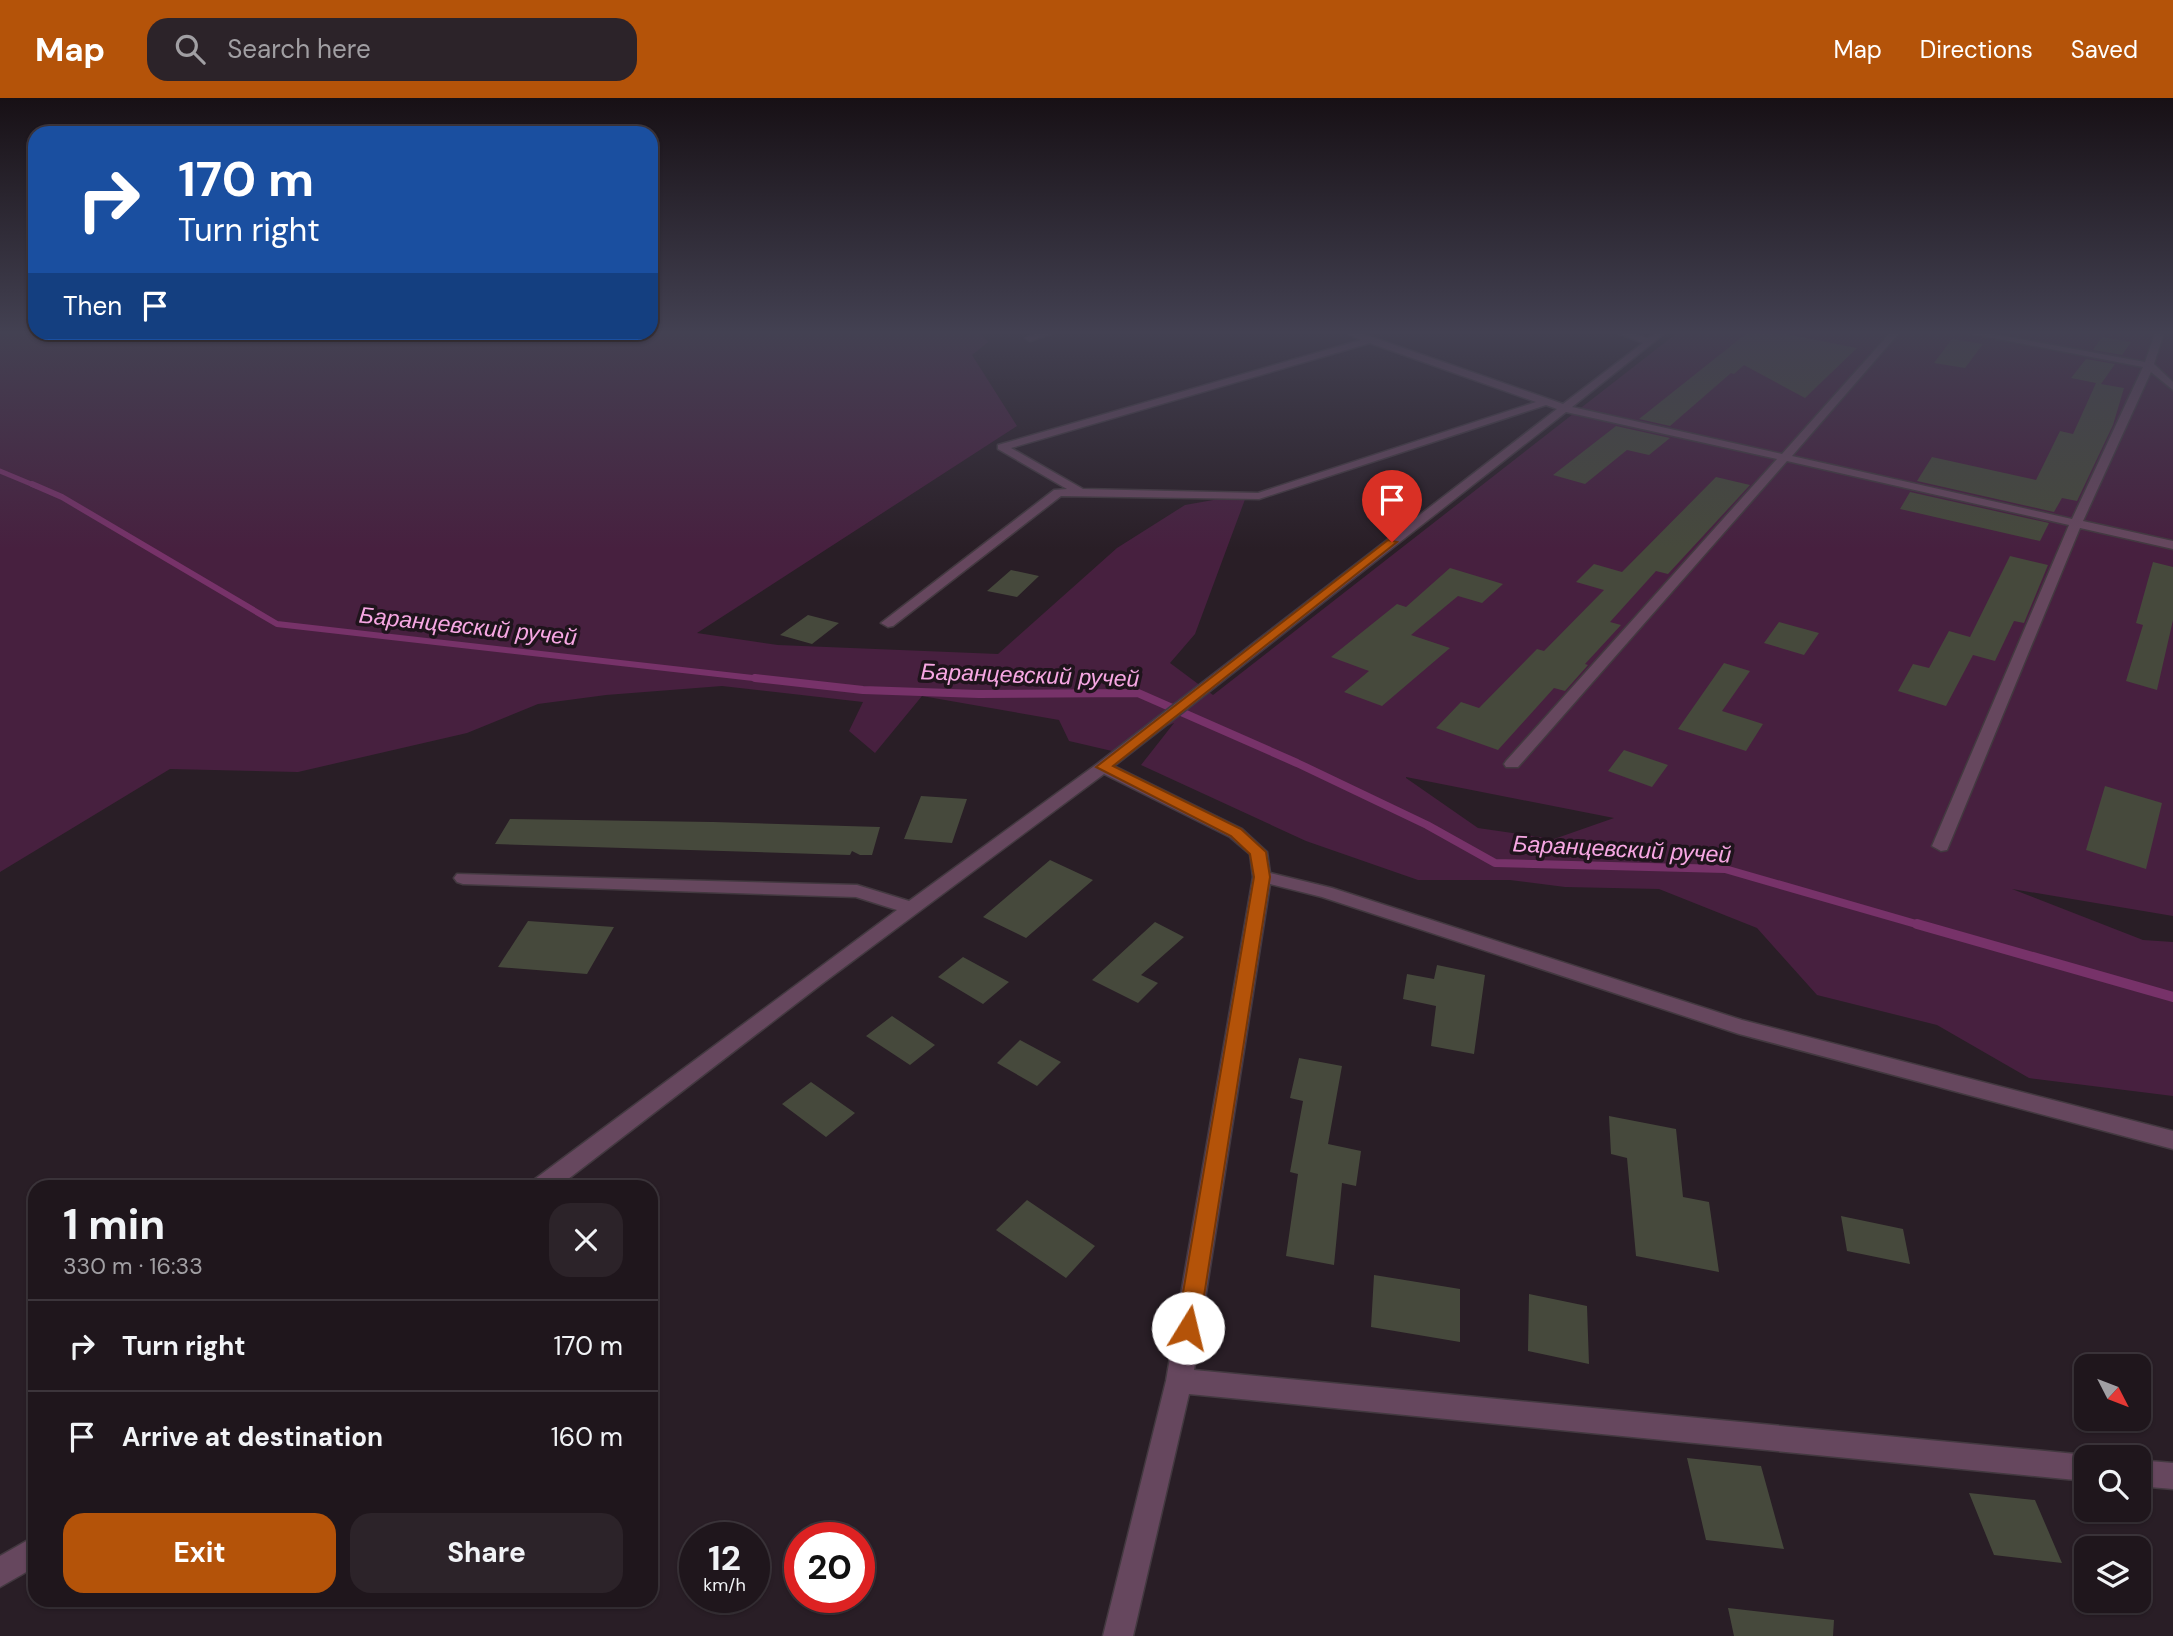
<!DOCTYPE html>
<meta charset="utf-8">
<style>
body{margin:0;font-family:"DM Sans",sans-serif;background:#2c2329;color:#f1f3f6;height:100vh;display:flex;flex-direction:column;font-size:26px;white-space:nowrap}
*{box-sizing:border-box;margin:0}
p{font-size:23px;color:#a19fa3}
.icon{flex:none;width:38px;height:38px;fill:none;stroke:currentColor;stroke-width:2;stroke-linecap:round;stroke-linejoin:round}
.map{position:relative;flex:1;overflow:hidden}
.panel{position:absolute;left:28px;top:1082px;width:630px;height:427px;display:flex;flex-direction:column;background:#1f161c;border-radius:21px;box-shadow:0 2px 5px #0004,0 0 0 2px #3c353b}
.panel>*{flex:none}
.hud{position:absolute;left:28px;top:28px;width:630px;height:214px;border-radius:21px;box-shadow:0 2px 5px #0004,0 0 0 2px #3c353b;background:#1a4fa0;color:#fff;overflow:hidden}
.needle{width:46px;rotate:132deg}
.fabs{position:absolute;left:2074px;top:1256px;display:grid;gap:14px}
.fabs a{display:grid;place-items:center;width:77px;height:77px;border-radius:14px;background:#1f161c;box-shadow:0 2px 5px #0004,0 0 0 2px #3c353b;font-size:35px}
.speed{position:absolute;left:679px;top:1424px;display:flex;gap:14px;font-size:35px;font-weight:700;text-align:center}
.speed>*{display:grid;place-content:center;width:91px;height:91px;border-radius:50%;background:#1f161c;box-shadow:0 2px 5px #0004,0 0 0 2px #3c353b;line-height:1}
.speed small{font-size:18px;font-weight:400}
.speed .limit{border:10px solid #d22;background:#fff;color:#111}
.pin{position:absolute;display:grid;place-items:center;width:60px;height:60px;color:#fff;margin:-72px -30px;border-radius:50% 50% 50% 0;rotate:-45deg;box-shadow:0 0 7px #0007}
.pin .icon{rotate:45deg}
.me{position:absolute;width:77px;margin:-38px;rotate:9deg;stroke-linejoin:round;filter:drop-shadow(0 0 5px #0008)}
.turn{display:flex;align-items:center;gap:24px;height:147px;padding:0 35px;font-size:32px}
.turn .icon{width:91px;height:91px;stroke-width:2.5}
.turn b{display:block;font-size:49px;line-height:60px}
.then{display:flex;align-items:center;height:66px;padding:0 35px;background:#0003;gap:14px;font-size:26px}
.round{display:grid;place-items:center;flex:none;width:74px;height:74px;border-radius:21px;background:#2c2329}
.overview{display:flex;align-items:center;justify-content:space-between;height:119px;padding:0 35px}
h1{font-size:42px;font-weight:700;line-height:52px}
.action{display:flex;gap:14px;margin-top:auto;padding:14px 35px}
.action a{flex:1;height:80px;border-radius:21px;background:#b45309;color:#fff;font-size:28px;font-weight:700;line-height:80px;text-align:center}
.action a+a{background:#2c2329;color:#f1f3f6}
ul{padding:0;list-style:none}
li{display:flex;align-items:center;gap:21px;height:91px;padding:0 35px;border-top:2px solid #3c353b}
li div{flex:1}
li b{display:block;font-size:26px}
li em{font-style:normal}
header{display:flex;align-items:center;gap:42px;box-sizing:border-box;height:98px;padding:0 35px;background:#b45309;color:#fff}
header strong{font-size:33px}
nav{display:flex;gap:38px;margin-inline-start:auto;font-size:24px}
.search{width:490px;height:63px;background:#2c2329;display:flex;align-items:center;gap:18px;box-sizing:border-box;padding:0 24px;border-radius:21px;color:#a19fa3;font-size:26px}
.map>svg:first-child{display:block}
.green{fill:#47203f;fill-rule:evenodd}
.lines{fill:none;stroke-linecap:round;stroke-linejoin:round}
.stream-far3{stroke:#773269;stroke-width:5}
.stream-far2{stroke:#773269;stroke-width:6}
.stream-far1{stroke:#773269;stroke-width:8}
.stream{stroke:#773269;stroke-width:10}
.building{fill:#46493c}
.lane-casing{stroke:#433940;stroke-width:3}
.lane{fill:#66475e;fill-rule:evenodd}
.route{fill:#b45309;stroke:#753606;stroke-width:2}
.labels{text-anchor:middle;stroke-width:7;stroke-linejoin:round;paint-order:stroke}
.water-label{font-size:23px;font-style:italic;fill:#f7a7e3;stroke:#1f141c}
</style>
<header>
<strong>Map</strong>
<div class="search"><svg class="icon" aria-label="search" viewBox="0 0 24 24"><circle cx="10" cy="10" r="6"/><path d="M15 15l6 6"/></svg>Search here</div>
<nav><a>Map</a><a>Directions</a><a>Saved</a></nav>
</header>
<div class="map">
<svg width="2173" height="1538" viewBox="0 0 2173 1538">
<rect width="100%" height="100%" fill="#291e26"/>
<path class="green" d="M0 235H981L988 244 972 257 1017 328 697 535 778 547 998 556 1117 450 1185 407 1247 396 1195 536 1170 565 1213 597 1677 235H2173V818L2012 791 2143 842 2173 844V998L2029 980 1937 927 1817 897 1757 830 1659 791 1565 789 1510 782H1418L1306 743 1141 667 1174 625 1112 653 1069 643 1059 622 922 598 875 655 849 633 863 604 722 588 606 597 538 606 467 635 298 674 170 671 0 774ZM1406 680V679L1614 720 1554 741 1478 730Z"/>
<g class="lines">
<path class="stream-far3" d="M0 373 36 388"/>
<path class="stream-far2" d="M32 386 62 399 277 526 770 582"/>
<path class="stream-far1" d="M755 580 863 592 979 596 1138 595 1297 665 1427 727 1495 765 1725 771 1923 828"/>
<path class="stream" d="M1917 826 2173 899"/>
</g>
<path class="building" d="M1747 235H1781L1857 250 1805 300 1744 267 1734 276 1731 275 1670 328 1639 321Z
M2102 239 2131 244 2122 257 2093 252Z
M1952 241 1983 246 1965 270 1934 265Z
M2086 261 2115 266 2101 286 2124 290 2113 327 2077 403 2062 400 2054 414 1917 383 1932 359 2036 382 2060 333 2073 336 2096 285 2071 280Z
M1616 328 1670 340 1649 357 1627 352 1585 386 1553 377Z
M1716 379 1750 387 1668 476 1656 473 1610 524 1621 527 1585 566 1588 567 1565 593 1554 590 1498 652 1436 630 1461 604 1479 610 1537 551 1544 553 1604 492 1576 484 1594 466 1622 474Z
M1910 394 2049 425 2040 443 1900 411Z
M2010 458 2048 467 2024 525 2014 523 1995 563 1973 557 1946 608 1898 593 1913 566 1929 570 1949 533 1970 539Z
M2153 464 2173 469V522L2157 592 2126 583 2143 527 2136 525Z
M1450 470 1503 486 1482 505 1458 498 1411 537 1450 550 1382 608 1344 594 1369 573 1331 559 1397 506 1406 509Z
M1011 472 1039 478 1017 499 987 493Z
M808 517 839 525 812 546 780 537Z
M1779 524 1819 535 1804 557 1764 545Z
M1724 565 1750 573 1722 613 1763 626 1746 653 1678 631Z
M1624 652 1668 667 1652 689 1608 673Z
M2105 688 2162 705 2146 771 2086 752Z
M921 698 967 701 952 745 904 741Z
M510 721 713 724 880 729 872 757H860L852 753 850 757 495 746Z
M1050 762 1093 782 1026 840 983 819Z
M528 823 614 829 587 876 498 869Z
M1155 824 1184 839 1141 877 1158 885 1138 905 1092 882Z
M963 859 1009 884 983 906 938 879Z
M1437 867 1485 877 1474 956 1431 948 1436 908 1403 901 1407 876 1434 881Z
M892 918 935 947 910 967 866 938Z
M1020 942 1061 964 1037 988 997 965Z
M1299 960 1342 968 1328 1046 1361 1053 1356 1088 1342 1085 1334 1167 1286 1158 1298 1076 1290 1074 1303 1003 1290 1000Z
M811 984 855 1015 826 1039 782 1006Z
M1609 1018 1676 1031 1683 1099 1709 1104 1719 1174 1636 1158 1627 1060 1611 1056Z
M1027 1102 1095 1148 1066 1180 996 1132Z
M1841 1118 1903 1131 1910 1166 1847 1153Z
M1374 1177 1460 1191V1244L1371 1229Z
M1529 1196 1587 1208 1589 1266 1528 1253Z
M1687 1360 1761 1368 1784 1451 1706 1442Z
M1969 1395 2035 1402 2062 1465 1994 1457Z
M1728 1510 1834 1522 1833 1538H1734Z"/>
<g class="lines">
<g class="lane-casing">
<path id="lane" d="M1037 235H1053L1030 243 1025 240Z
M1346 235H1360L1563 306 1643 245 1618 235H1632L1648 240 1655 235H1665L1572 309 1782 356 1890 235H1899L1792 358 2072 421 2143 269 1967 235H1988L2145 264 2155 235H2164L2154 266 2173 284V292L2151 274 2083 423 2173 443V451L2080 430 1947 752 1941 753 1932 748 2069 427 1787 363 1518 669H1506L1504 666 1506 663 1777 361 1566 314 1114 668 1242 731 1267 754 1270 775 1332 790 1742 922 2173 1033V1051L1739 936 1322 799 1270 786 1194 1272 2086 1357 2093 1360H2086V1383L1189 1296 1133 1538H1103L1166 1283 1253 779 1250 756 1230 739 1104 676 823 885 559 1088H532L535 1081 897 812 856 799 463 786 457 784 454 780 457 776 857 787 909 803 1097 666 1557 311 1546 307 1259 401 1061 398 893 528 888 529 881 525 1054 392 1067 391 998 351V347L1361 242ZM1370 245 1536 304 1258 395 1083 391 1011 350Z
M2138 1362 2173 1365V1391L2138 1388Z
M35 1438V1469L0 1489V1458Z"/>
</g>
<use href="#lane" class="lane"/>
</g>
<linearGradient id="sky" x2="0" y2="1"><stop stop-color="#171015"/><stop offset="0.52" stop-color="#434152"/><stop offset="1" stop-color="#434152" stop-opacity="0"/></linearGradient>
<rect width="2173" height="451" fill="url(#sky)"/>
<path class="route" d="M1388 442 1397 444 1113 668 1241 731 1266 754 1270 779 1199 1230 1196 1237 1188 1240 1180 1237 1177 1230 1254 779 1250 756 1231 738 1096 669Z"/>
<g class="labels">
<g class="water-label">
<text transform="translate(468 528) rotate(6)" y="8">Баранцевский ручей</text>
<text transform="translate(1030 577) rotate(2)" y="8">Баранцевский ручей</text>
<text transform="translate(1622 751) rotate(3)" y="8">Баранцевский ручей</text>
</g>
</g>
</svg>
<div class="fabs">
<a><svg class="needle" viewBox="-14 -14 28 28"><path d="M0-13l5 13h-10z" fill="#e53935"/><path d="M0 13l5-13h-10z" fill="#a19fa3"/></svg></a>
<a><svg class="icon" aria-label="search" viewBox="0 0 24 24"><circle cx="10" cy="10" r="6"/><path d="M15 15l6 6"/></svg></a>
<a><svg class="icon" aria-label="layers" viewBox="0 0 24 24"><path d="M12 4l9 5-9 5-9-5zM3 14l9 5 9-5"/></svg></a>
</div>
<div class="speed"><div>12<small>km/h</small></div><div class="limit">20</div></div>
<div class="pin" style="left:1392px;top:444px;background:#d93025"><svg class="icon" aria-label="arrive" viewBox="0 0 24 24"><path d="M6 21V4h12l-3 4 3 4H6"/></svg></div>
<svg class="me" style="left:1188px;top:1230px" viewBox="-20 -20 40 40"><circle r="19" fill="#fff"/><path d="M0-13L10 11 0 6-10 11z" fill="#b45309"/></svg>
<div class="hud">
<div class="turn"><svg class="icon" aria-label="right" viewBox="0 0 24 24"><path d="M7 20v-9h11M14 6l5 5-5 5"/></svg><div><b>170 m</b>Turn right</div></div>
<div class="then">Then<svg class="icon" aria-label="arrive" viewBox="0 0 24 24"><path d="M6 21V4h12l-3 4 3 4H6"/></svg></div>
</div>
<section class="panel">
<div class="overview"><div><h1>1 min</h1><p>330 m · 16:33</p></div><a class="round"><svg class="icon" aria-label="close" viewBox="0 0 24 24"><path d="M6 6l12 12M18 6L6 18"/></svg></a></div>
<ul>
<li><svg class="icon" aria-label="right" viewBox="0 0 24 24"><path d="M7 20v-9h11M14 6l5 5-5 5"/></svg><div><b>Turn right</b></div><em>170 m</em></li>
<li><svg class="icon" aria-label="arrive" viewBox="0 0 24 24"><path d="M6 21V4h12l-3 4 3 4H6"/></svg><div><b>Arrive at destination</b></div><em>160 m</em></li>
</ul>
<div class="action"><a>Exit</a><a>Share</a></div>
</section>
</div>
